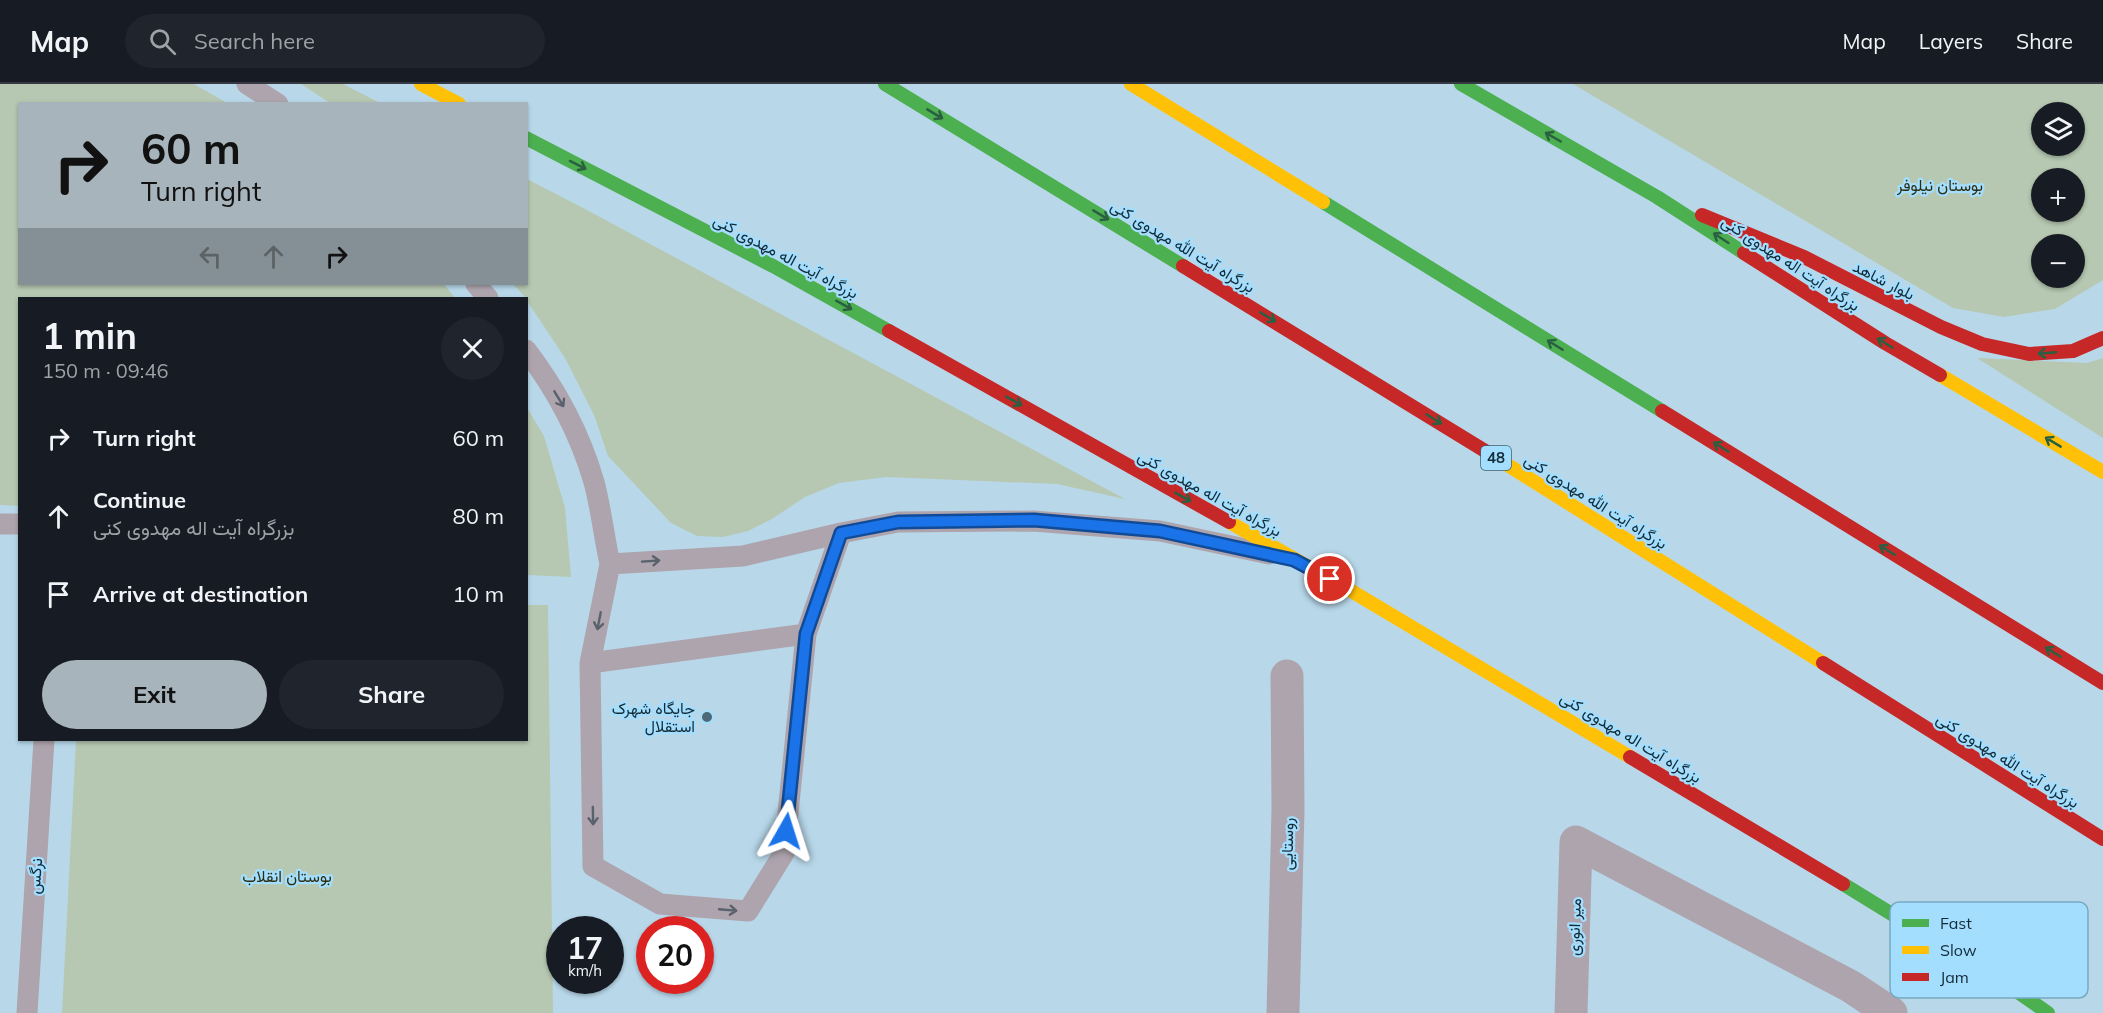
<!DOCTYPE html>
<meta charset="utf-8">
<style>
body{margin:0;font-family:Mulish,Vazirmatn,sans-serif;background:#20242c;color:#f1f3f6;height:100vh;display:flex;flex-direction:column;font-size:22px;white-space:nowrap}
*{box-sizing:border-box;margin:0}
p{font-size:20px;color:#9ea1a6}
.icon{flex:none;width:33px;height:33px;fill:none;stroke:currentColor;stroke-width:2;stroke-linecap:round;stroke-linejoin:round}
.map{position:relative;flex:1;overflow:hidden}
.sheet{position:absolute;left:18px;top:213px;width:510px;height:444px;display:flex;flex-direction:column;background:#171b24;border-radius:0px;box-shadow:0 2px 4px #0004}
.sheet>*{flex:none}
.top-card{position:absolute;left:18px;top:18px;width:510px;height:183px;border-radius:0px;box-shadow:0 2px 4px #0004;background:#a7b4bc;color:#111;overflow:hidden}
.fabs{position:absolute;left:2031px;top:18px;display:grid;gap:12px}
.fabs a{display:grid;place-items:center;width:54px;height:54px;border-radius:50%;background:#171b24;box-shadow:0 2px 4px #0004;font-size:30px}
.speed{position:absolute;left:546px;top:832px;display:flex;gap:12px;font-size:30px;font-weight:700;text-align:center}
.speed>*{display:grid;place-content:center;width:78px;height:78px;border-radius:50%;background:#171b24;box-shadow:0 2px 4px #0004;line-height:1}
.speed small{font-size:15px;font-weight:400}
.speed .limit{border:9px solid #d22;background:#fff;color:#111}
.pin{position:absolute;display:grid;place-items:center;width:51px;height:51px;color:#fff;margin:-26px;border:3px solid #fff;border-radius:50%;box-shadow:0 2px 6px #0007}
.me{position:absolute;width:66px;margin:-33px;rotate:6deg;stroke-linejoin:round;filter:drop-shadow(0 0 4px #0008)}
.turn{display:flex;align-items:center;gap:21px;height:126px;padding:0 24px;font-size:27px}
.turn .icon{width:78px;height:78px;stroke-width:2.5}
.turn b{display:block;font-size:42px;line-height:51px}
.lanes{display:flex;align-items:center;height:57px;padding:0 24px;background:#0003;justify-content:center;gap:30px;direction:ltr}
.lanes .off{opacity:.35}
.round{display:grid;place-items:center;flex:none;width:63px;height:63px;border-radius:32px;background:#20242c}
.headline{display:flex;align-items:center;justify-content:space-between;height:102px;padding:0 24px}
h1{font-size:36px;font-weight:700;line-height:45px}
.action{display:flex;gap:12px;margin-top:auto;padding:12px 24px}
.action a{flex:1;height:69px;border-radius:36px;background:#a7b4bc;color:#111;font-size:24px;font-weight:700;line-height:69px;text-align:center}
.action a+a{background:#20242c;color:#f1f3f6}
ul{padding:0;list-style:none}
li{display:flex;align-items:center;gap:18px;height:78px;padding:0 24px}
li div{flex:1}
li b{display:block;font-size:22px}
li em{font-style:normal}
header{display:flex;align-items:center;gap:36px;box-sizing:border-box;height:84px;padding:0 30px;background:#171b24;border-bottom:2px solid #363941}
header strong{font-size:28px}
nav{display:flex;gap:33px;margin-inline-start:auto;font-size:21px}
.search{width:420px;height:54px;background:#20242c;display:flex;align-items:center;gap:15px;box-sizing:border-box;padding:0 21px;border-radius:33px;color:#9ea1a6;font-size:22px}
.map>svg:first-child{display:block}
.green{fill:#b6c8b1;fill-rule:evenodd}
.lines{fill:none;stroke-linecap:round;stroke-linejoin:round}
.lane{stroke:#aea4ad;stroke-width:21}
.street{stroke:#aea4ad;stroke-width:33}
.fast{stroke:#4caf50;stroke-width:14}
.slow{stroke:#ffc107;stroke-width:14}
.jam{stroke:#c62828;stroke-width:14}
.oneway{stroke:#2a6041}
.oneway2{stroke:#59616c}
.route-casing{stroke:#114b97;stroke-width:15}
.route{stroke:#1a73e8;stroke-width:10}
.poi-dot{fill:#4d6876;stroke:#a4defe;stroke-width:2}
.labels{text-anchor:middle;stroke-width:4.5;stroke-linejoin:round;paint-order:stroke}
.shield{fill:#a4defe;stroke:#3e6173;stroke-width:1.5}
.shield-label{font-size:15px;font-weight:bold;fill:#132b37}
.park-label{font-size:16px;fill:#2b2d0f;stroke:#a4defe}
.street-label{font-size:16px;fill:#132b37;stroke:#a4defe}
.poi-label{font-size:16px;fill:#132b37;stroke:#a4defe;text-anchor:end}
.key{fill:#a4defe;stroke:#78a8c2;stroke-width:1.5}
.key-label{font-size:16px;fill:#132b37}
</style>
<header>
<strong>Map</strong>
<div class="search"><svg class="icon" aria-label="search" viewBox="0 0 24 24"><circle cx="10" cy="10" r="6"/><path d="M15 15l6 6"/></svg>Search here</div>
<nav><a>Map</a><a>Layers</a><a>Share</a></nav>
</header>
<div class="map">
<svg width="2103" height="929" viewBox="0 0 2103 929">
<rect width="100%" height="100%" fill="#b8d8ea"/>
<path class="green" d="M0 0H194L227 19 20 20V200H444L455 214H20L19 422 0 421Z
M301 0H343L380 19H330Z
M1573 0H2103V196L2055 225 2004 233 1953 224ZM2074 28V62H2042V28ZM2074 94V128H2042V94ZM2074 160V194H2042V160Z
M527 95 585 125 1125 415 1057 400 886 393 839 399 805 413 772 435 748 447 723 453 697 452 671 439 608 372 594 331 565 274 527 217 526 214 513 200H526Z
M1977 274 2087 279 2103 274V354Z
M526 322 544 352 565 424 571 493 527 491Z
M527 521H548L553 929H62L76 656H526Z"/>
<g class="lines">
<path class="lane" d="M247 0 278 20
M476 200 488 214
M526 266C556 305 580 350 594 398 601 424 604 453 610 480L743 472 841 449 898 438 1033 437 1160 447 1269 470
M0 440H20
M610 480 590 579 593 782 660 820 748 827 784 769 806 550 841 449
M590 579 806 550
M27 929 44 656"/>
<path class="street" d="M1283 929 1288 725 1287 592
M1571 929 1576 758 1850 902 1891 929"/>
<path class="fast" d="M885 0 1183 182
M1461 0 1657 113 1744 169
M526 54 773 182 889 247
M1323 118 1662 327
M1843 800 2012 904 2048 929"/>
<path class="slow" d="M421 0 459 20
M1131 0 1323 118
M1940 291 2103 388
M1495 373 1823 579
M1229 438 1348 505 1630 673"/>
<path class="jam" d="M1702 131 1804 173 1941 243 1982 260 2029 270 2073 267 2103 254
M1744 169 1885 259 1940 291
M1183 182 1495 373
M889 247 1229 438
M1662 327 2103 599
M1823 579 2103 755
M1630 673 1843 800"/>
</g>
<defs><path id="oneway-shaft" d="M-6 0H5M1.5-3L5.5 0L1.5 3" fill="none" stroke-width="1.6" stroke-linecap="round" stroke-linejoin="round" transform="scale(1.5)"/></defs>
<g class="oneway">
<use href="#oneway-shaft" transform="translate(935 30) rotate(31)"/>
<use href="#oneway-shaft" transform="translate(1553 53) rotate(-150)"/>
<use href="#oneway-shaft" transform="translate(578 81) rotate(27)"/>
<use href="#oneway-shaft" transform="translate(1101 131) rotate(31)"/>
<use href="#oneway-shaft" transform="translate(1721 154) rotate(-147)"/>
<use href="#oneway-shaft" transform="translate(844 221) rotate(29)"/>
<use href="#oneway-shaft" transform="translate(1268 233) rotate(31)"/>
<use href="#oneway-shaft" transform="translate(1885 259) rotate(-148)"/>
<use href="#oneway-shaft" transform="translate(1555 261) rotate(-148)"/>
<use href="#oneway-shaft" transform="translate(2047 269) rotate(175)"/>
<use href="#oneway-shaft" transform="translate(1014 317) rotate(29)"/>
<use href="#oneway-shaft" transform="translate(1434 335) rotate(32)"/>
<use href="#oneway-shaft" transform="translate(2053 358) rotate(-149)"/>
<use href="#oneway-shaft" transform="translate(1721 363) rotate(-148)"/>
<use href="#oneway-shaft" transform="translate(1183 413) rotate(29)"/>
<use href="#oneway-shaft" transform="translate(1887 466) rotate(-148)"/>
<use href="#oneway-shaft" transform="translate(2053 568) rotate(-148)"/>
</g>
<g class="oneway2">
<use href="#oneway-shaft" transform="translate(559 315) rotate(59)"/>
<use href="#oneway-shaft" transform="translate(651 477) rotate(-4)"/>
<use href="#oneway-shaft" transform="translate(599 537) rotate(101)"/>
<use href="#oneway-shaft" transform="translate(593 732) rotate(89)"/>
<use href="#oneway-shaft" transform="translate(728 826) rotate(5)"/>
</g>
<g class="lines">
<g class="route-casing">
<path id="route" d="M786 747 806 550 841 449 898 438 1034 436 1160 447 1294 476 1330 495"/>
</g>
<use href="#route" class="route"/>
</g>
<circle class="poi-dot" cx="707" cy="633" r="6"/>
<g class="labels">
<rect class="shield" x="1481" y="362" width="30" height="24" rx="4.5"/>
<g class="shield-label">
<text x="1496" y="379">48</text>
</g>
<g class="park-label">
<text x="1940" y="107">بوستان نیلوفر</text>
<text x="287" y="798">بوستان انقلاب</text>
</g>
<g class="street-label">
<text transform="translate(1183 162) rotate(31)" y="6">بزرگراه آیت الله مهدوی کنی</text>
<text transform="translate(786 172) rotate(28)" y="6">بزرگراه آیت اله مهدوی کنی</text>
<text transform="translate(1791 179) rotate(33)" y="6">بزرگراه آیت اله مهدوی کنی</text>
<text transform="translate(1884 196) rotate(27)" y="6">بلوار شاهد</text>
<text transform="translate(1210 409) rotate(29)" y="6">بزرگراه آیت اله مهدوی کنی</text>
<text transform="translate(1596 417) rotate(32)" y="6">بزرگراه آیت الله مهدوی کنی</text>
<text transform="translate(1631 653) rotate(31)" y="6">بزرگراه آیت اله مهدوی کنی</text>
<text transform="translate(2008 676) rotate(32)" y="6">بزرگراه آیت الله مهدوی کنی</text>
<text transform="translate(1287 760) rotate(-89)" y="6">روستایی</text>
<text transform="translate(35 792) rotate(-86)" y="6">نرگس</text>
<text transform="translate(1574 843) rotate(-88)" y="6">میر انوری</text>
</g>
<g class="poi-label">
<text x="695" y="630">جایگاه شهرک<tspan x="695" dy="18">استقلال</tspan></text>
</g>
</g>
<rect x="1890" y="818" width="198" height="96" rx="9" class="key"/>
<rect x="1902" y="835" width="27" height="8" fill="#4caf50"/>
<rect x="1902" y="862" width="27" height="8" fill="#ffc107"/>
<rect x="1902" y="889" width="27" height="8" fill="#c62828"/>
<g class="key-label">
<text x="1940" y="845">Fast</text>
<text x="1940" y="872">Slow</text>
<text x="1940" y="899">Jam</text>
</g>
</svg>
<div class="fabs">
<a><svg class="icon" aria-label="layers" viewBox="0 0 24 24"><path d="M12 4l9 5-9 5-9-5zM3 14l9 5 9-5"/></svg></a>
<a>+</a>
<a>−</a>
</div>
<div class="speed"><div>17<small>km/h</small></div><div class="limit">20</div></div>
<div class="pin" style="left:1330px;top:495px;background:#d93025"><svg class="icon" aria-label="arrive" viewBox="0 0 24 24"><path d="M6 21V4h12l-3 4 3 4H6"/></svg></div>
<svg class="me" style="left:786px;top:747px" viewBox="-20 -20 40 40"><path d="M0-17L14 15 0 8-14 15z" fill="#1a73e8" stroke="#fff" stroke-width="4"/></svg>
<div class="top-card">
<div class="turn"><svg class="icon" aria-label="right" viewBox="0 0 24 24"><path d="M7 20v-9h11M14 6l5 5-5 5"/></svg><div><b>60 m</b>Turn right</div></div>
<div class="lanes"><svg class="icon off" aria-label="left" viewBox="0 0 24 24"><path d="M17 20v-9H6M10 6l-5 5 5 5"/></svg><svg class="icon off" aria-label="ahead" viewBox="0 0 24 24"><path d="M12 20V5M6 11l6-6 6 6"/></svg><svg class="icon" aria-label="right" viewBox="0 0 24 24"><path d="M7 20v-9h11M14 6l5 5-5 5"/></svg></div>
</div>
<section class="sheet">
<div class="headline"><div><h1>1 min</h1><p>150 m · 09:46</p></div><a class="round"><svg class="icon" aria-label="close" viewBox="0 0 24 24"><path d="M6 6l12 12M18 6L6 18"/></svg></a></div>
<ul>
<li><svg class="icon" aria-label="right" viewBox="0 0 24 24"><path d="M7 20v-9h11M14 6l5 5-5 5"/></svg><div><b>Turn right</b></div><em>60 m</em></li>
<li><svg class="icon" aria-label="ahead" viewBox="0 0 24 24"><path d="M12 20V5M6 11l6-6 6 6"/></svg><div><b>Continue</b><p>بزرگراه آیت اله مهدوی کنی</p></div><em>80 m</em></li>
<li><svg class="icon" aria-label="arrive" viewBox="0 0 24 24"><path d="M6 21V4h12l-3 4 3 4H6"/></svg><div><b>Arrive at destination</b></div><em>10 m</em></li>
</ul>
<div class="action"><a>Exit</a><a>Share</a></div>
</section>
</div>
